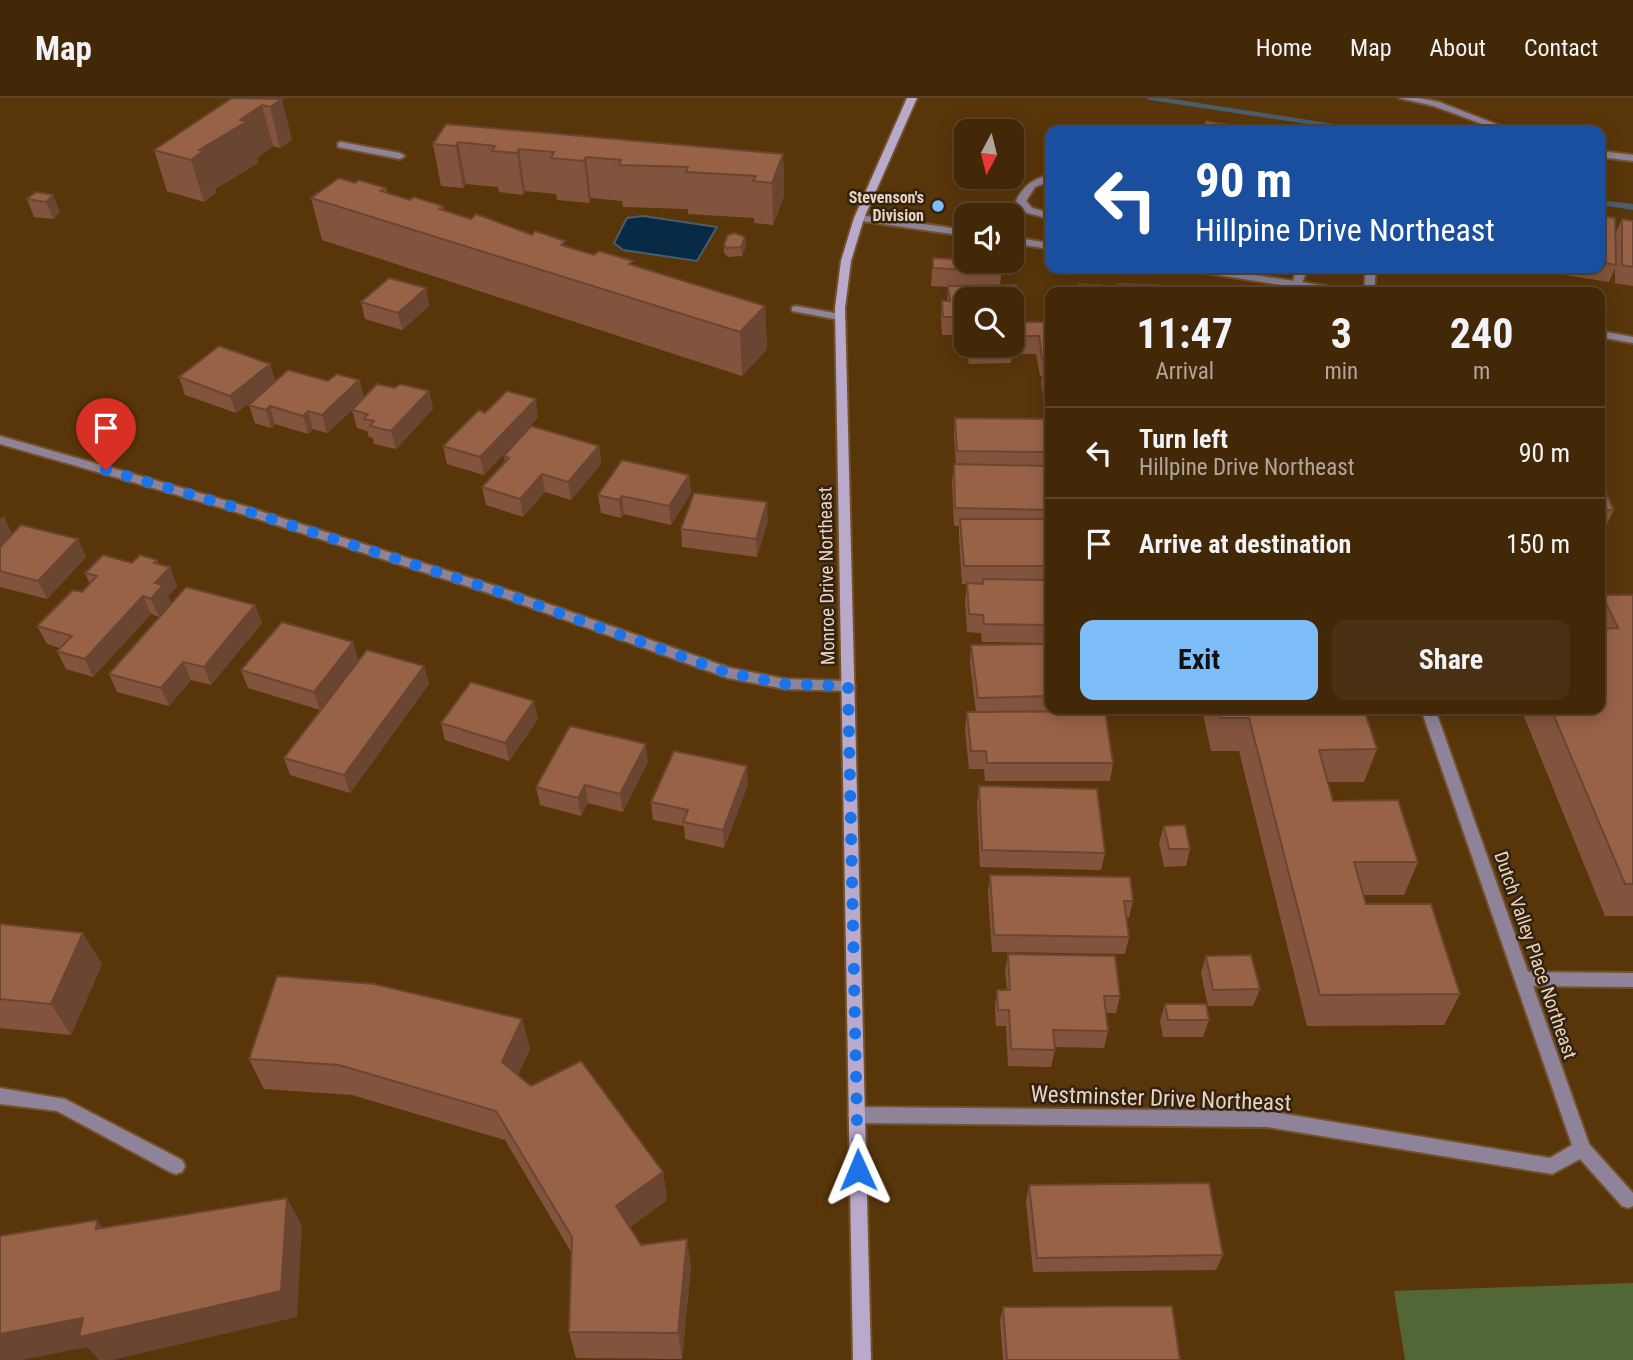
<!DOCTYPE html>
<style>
body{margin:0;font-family:"Roboto Condensed",sans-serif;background:#4a3012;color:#f1f3f6;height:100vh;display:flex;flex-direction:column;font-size:26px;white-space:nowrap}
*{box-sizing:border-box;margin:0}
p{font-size:23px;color:#afa69c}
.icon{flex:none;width:38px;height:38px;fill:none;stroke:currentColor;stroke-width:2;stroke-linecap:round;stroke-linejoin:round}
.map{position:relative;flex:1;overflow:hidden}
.drawer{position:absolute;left:1045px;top:189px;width:560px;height:427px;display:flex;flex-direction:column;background:#432808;border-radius:14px;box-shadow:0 4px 18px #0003,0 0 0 2px #5b4429}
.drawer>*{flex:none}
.banner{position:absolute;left:1045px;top:28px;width:560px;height:147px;border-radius:14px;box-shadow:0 4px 18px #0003,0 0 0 2px #5b4429;background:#1a4fa0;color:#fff;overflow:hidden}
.needle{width:46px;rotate:187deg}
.tools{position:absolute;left:954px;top:21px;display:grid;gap:14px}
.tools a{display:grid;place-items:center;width:70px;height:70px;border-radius:14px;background:#432808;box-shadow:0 4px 18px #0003,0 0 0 2px #5b4429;font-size:35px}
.pin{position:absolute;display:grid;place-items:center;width:60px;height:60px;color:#fff;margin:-72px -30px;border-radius:50% 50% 50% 0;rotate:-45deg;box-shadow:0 0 7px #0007}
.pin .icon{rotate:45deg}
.me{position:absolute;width:77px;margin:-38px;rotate:359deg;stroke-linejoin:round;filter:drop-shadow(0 0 5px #0008)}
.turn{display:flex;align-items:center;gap:24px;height:147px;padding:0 35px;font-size:32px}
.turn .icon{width:91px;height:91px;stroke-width:2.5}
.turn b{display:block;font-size:49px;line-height:60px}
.eta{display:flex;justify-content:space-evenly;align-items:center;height:119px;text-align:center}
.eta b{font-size:42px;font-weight:700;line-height:49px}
.cta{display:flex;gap:14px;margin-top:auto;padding:14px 35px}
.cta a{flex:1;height:80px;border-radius:14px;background:#7dbef9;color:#111;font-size:28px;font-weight:700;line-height:80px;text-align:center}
.cta a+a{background:#4a3012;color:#f1f3f6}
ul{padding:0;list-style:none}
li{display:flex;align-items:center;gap:21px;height:91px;padding:0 35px;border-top:2px solid #5b4429}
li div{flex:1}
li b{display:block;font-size:26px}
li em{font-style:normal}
header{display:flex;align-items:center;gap:42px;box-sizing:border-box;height:98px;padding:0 35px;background:#432808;border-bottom:2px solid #5b4429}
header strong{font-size:33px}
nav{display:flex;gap:38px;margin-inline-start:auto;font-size:24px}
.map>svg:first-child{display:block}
.green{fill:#526735}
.water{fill:#072a46;stroke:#4b5d6a;stroke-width:2}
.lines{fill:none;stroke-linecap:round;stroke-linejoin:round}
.stream{fill:#4b5d6a;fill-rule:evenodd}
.service-casing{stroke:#73522b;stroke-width:4}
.minor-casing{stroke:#73522b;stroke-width:4}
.secondary-casing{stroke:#73522b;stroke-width:4}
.service{fill:#8e8398;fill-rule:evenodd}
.minor{fill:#8e8398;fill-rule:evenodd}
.secondary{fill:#b9a9ca;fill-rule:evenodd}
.wall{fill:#83543d}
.shaded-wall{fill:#6a4532}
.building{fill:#986247;stroke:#6a4532;stroke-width:2}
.route{stroke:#1a73e8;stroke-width:12;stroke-dasharray:0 21.6}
.poi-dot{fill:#7dbef9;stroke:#322211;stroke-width:2.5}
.labels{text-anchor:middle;stroke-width:5;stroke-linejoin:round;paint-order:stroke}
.far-poi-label{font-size:16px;font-weight:bold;fill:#e9d4bf;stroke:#322211;text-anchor:end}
.street-label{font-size:19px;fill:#e9d4bf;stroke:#322211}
.near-street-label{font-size:23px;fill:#e9d4bf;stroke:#322211}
</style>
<header>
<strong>Map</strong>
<nav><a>Home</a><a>Map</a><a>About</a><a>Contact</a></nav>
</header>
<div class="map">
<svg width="1633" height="1262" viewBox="0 0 1633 1262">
<rect width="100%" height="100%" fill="#59360a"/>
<path class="green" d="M1633 1185V1262H1405L1394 1193Z"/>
<path class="water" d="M643 118 717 129 697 163 623 152 614 145 627 120Z"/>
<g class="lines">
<path class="stream" d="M1146 0H1166L1367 31 1371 33H1353L1150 2Z
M1600 102 1633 106V112L1600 107Z"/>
<g class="service-casing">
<path id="service" d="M1399 0H1419L1439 4 1514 33H1501L1434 8Z
M341 44 400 55 405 58 400 61 338 49V45Z
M1600 53 1633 57V63L1600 59Z
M1050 77V83L1035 89 1026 103 1032 110 1050 115V121L1024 114 1016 103C1024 87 1033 81 1050 77Z
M1297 170H1307L1302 186 1297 189 1292 186Z
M1366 170H1376L1374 194H1364Z
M796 208 840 216 845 219 840 222 792 213V209Z
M1523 874 1633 875V889L1523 888 1517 886 1515 881 1517 876Z
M0 990 65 1001 182 1062 185 1068 182 1074 176 1076 170 1074 57 1013 0 1006Z"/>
</g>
<g class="minor-casing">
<path id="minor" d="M859 117 966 132V138L855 122V118Z
M1012 139 1050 145V151L1012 145Z
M1187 170H1210L1345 191 1350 194H1326L1192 173Z
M1600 233 1633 239V245L1600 239Z
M0 338 241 407 511 493 730 570 785 581 848 583 855 588 848 593 785 591 728 580 501 499 233 413 0 346Z
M1421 611H1435L1589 1046 1633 1095V1108L1628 1110 1622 1108 1580 1061 1552 1076 1267 1029 857 1025 851 1022 848 1017 851 1012 857 1009 1267 1013 1550 1060 1572 1047Z"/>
</g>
<g class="secondary-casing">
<path id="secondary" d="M907 0H917L864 120 851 163 845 210 871 1262H853L835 210 841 163 854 120Z"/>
</g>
<use href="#service" class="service"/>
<use href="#minor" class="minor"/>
<use href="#secondary" class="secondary"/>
</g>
<path class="wall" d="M279 0 292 42 280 50 273 48 257 60 258 65 215 91 216 95 204 104 167 93 154 52Z
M446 26 783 56 784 98 773 127 754 125V120L688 116V111L623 109 622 103 591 100 589 105 557 102 556 96 525 93 523 97 499 94 498 89 466 86 463 90 441 88 433 46Z
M355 85 386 90 387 94 410 102 443 108 444 112 471 121 532 137 594 157 633 167 765 208 767 251 742 278 322 142 311 100Z
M36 94 60 114 53 121 34 119 27 101Z
M1600 118 1615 136 1622 121 1633 123V188L1615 185V170L1609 184 1546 174V170H1600Z
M954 142 966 143V163H1003L1000 187H1016L1021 219V224H1050V316H1046L1041 286 1042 278H1040L1036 256H1013L1012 251 1011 265 969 266 965 248 966 240V247H1012V201H966V237H942L941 220 942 203H947L948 189 931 188 933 160 952 161Z
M724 146 746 148 742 158 728 159 724 155Z
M426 190 429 208 402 232 365 221 361 204Z
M270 266 275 283H328L359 282 364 299 395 290 429 293 433 311 396 351 374 346 373 340 369 339 367 333 357 330 352 312 327 335 313 331 308 336 275 326 271 330 255 325 249 307 264 293 236 315 185 297 179 279Z
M485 315 538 319 484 377 447 366 443 348Z
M955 320 1050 354V372H1046L1050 412 1048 421H1050V545L982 544 981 535 967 534 965 503 967 486H962L959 439V428H954L952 384 954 366H956L954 338Z
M599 348 601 366 571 402 545 394 523 419 486 407 482 389 505 364 504 358Z
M689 377 691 395 671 427 624 416 621 420 601 415 598 397Z
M1600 382 1614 412 1605 430H1600Z
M768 422 757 459 682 449 681 431Z
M0 449 86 459 47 501 0 489Z
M157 462 159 467 177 488 168 498 171 505 159 519 151 516 93 579 66 571 57 553 60 550 47 546 37 528 82 494 90 486 85 475 132 465Z
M1602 497H1633V818H1605L1521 611H1600V502Z
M262 525 211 587 191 582 169 608 117 594 109 576Z
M1050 546V611H1078V613L1113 665 1110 683H985L984 671H969L965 631 967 614H976L970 565 971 547Z
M358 562 320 612 248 590 241 572Z
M424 568 429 586 350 695 290 677 284 660Z
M1202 611H1364L1377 651 1364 684H1328L1333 703 1418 764 1404 797H1363L1366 806 1460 896 1444 927 1307 928 1239 653H1211Z
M538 621 509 663 445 642 441 625Z
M648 664 623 714 588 705 581 718 540 707 536 689Z
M748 686 724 750 685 741 684 728 653 722 651 704Z
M979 688 1105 755 1101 772 980 769 977 706Z
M1164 728 1190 751 1186 768 1164 769 1159 745Z
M990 777 1133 803 1129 820H1127L1129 839 1125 856 992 854 988 794Z
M0 826 102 866 71 937 0 930Z
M1008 856 1120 898 1116 915H1106L1108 933 1104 950 1055 949V952L1051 969 1008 968 1006 928H996L995 909 997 892H1007L1005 873Z
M1206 858 1260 891 1253 908H1208L1201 875Z
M1165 906 1209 922 1203 939H1163L1160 923Z
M522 921 530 951 518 977 531 988 663 1074 667 1102 630 1129 641 1147 691 1168 682 1261 576 1260 569 1234 571 1154 505 1042 352 997 264 991 249 961Z
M1029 1087 1223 1157 1216 1172 1033 1174 1026 1103Z
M1003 1209 1180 1262H1003L1000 1223Z"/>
<path class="shaded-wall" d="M282 1 292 42 280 50 270 9Z
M262 7 273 48 257 60 258 65 215 91 216 95 204 104 191 62 199 52Z
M458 44 466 86 463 90 456 48Z
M519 51 525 93 523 97 517 55Z
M783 56 784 98 773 127 772 85Z
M586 59 591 100 589 105 584 63Z
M53 97 60 114 53 121 46 104Z
M745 139 746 148 742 158 741 149Z
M426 190 429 208 402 232 398 215Z
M765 208 767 251 742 278 740 234Z
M270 266 275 284 236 315 230 298Z
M359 282 364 300 327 335 322 317Z
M429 293 433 311 396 351 391 333Z
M536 301 538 319 484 377 480 359Z
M270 308 275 326 271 330 266 312Z
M308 313 313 331 308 336 303 318Z
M599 348 601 366 571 402 568 384Z
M542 376 545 394 523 419 520 401Z
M689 377 691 395 671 427 669 408Z
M622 398 624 416 621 420 619 402Z
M767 404 768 422 757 459 756 441Z
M4 418 12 436 0 448V421Z
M78 441 86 459 47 501 38 483Z
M157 462 163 477 170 469 177 488 168 498 171 505 159 519 151 501 155 485 154 465Z
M143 498 151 516 93 579 85 561Z
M255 507 262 525 211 587 204 569Z
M353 544 358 562 320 612 314 594Z
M183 564 191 582 169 608 161 590Z
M424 568 429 586 350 695 344 677Z
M534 603 538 621 509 663 505 645Z
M646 646 648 664 623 714 620 696Z
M747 668 748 686 724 750 723 732Z
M585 687 588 705 581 718 578 700Z
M83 835 102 866 71 937 51 906Z
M522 921 530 951 510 994 502 964Z
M663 1074 667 1102 621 1135 616 1108Z
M287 1100 302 1128 297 1219 112 1262H99L87 1249 22 1262H0V1236Z
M97 1122 118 1149 96 1131Z
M687 1141 691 1168 682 1261 678 1235Z"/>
<path class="building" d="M232 0 282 1 270 9 262 7 240 22 246 24 199 52 203 53 191 62 154 52Z
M1206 23 1267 33H1202Z
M446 26 783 56 772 85 753 83 756 78 686 74 688 69 619 67 621 62 586 59 584 63 551 60 554 54 519 51 517 55 492 53 495 48 458 44 456 48 433 46Z
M1283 30 1306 33H1282Z
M339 80 355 85 359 82 386 90 381 93 410 102 414 99 443 108 439 111 471 121 476 116 532 137 535 133 565 143 561 147 594 157 599 153 633 163 629 166 765 208 740 234 311 100Z
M36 94 53 97 46 104 27 101Z
M1600 118 1615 120 1616 167 1600 164Z
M1622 121 1633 123V169L1622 167Z
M734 135 745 139 741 149 727 150 724 146 728 137Z
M954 142 966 143V163H1003L1002 174 933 170V160L952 161Z
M389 180 426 190 398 215 361 204Z
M1079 186 1109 188V194H1078Z
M1117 186 1161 187 1162 192H1237L1238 194H1118Z
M1016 187 1021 219H1012V201H966V219H943L942 203H950L948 188Z
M1013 224H1050V260H1042L1039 238H1015Z
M1012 242 1013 247 971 248 970 247H1012Z
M219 248 270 266 230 298 179 279Z
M1043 269H1050V298H1049Z
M288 272 328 283 337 276 359 282 322 317 308 313 303 318 270 308 266 312 249 307Z
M377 286 395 290 400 286 429 293 391 333 370 328 374 323 364 321 368 316 352 312Z
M507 293 536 301 480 359 443 348 479 312 485 315Z
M955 320 1050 321V354L957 353Z
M531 328 599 348 568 384 542 376 520 401 482 389 509 360 504 358Z
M622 362 689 377 669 408 622 398 619 402 598 397Z
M954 366 1045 368 1050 412 955 410Z
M1600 382 1614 412H1600Z
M694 395 767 404 756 441 681 431Z
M960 421H1050V468H964Z
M21 427 78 441 38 483 0 473V449Z
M103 457 132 465 140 457 157 462 154 465 170 469 155 485 163 487 151 501 143 498 85 561 57 553 72 538 37 528 73 492 82 494 97 478 85 475Z
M983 481 1050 482V527L984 526 983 517 969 516 967 485 983 486Z
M186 489 255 507 204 569 183 564 161 590 109 576Z
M1602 497H1633V786H1625L1551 611H1600V531L1618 530Z
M282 524 353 544 314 594 241 572Z
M1050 546V598L978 600 971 547Z
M367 552 424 568 344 677 284 660Z
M471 584 534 603 505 645 441 625Z
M1218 611H1364L1377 651 1319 652 1333 703 1398 702 1418 764H1354L1366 806H1431L1460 896 1320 897 1249 620H1221Z
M1105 613 1113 665H987L986 653H971L967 614Z
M570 628 646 646 620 696 585 687 578 700 536 689Z
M674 653 747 668 723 732 683 724 688 712 651 704Z
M979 688 1097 691 1105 755 982 752Z
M1185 727 1190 751H1169L1164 728Z
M990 777 1130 779 1133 803H1124L1129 839 994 837Z
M0 826 83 835 51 906 0 901Z
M1008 856 1115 858 1120 898H1104L1108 933 1053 932 1055 952 1011 951 1009 912H998L997 892H1010Z
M1251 857 1260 891 1213 892 1206 858Z
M277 878 374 886 522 921 502 964 531 988 581 963 663 1074 616 1108 641 1147 687 1141 678 1235 569 1234 572 1139 496 1013 339 967 249 961Z
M1165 906H1206L1209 922H1168Z
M1209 1085 1223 1157 1037 1160 1029 1087Z
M287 1100 281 1193 79 1239 83 1220 0 1236V1138L97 1122 96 1131Z
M1172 1208 1180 1262H1007L1003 1209Z"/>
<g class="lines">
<path class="route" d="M106 372 237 410 506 496 728 575 785 586 848 588 858 1072"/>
</g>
<circle class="poi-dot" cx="938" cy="108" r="7"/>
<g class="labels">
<g class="far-poi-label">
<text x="924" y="105">Stevenson's<tspan x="924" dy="18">Division</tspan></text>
</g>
<g class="street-label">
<text transform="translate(826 478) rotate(-91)" y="7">Monroe Drive Northeast</text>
<text transform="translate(1536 857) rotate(71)" y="7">Dutch Valley Place Northeast</text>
</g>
<g class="near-street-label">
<text transform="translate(1161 1000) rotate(2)" y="8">Westminster Drive Northeast</text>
</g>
</g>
</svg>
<div class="tools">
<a><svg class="needle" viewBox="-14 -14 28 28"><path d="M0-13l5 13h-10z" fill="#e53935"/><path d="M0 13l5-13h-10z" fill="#afa69c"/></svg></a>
<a><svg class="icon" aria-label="sound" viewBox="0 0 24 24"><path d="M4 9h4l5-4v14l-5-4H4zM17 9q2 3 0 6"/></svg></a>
<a><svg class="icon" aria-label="search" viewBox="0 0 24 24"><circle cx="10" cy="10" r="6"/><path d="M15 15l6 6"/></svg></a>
</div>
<div class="pin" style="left:106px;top:372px;background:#d93025"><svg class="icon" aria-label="arrive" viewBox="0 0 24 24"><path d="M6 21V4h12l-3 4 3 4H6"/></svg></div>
<svg class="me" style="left:858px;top:1072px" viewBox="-20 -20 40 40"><path d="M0-17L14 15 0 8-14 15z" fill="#1a73e8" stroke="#fff" stroke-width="4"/></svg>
<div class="banner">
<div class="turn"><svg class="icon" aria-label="left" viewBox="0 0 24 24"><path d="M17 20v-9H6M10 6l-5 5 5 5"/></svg><div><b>90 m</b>Hillpine Drive Northeast</div></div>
</div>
<section class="drawer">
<div class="eta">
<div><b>11:47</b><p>Arrival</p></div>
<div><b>3</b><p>min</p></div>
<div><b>240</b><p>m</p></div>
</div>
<ul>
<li><svg class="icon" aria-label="left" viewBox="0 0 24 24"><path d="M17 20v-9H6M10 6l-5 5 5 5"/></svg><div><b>Turn left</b><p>Hillpine Drive Northeast</p></div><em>90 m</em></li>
<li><svg class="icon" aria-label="arrive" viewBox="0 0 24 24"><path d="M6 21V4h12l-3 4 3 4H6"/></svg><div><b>Arrive at destination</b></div><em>150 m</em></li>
</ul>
<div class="cta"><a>Exit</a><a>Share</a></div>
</section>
</div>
